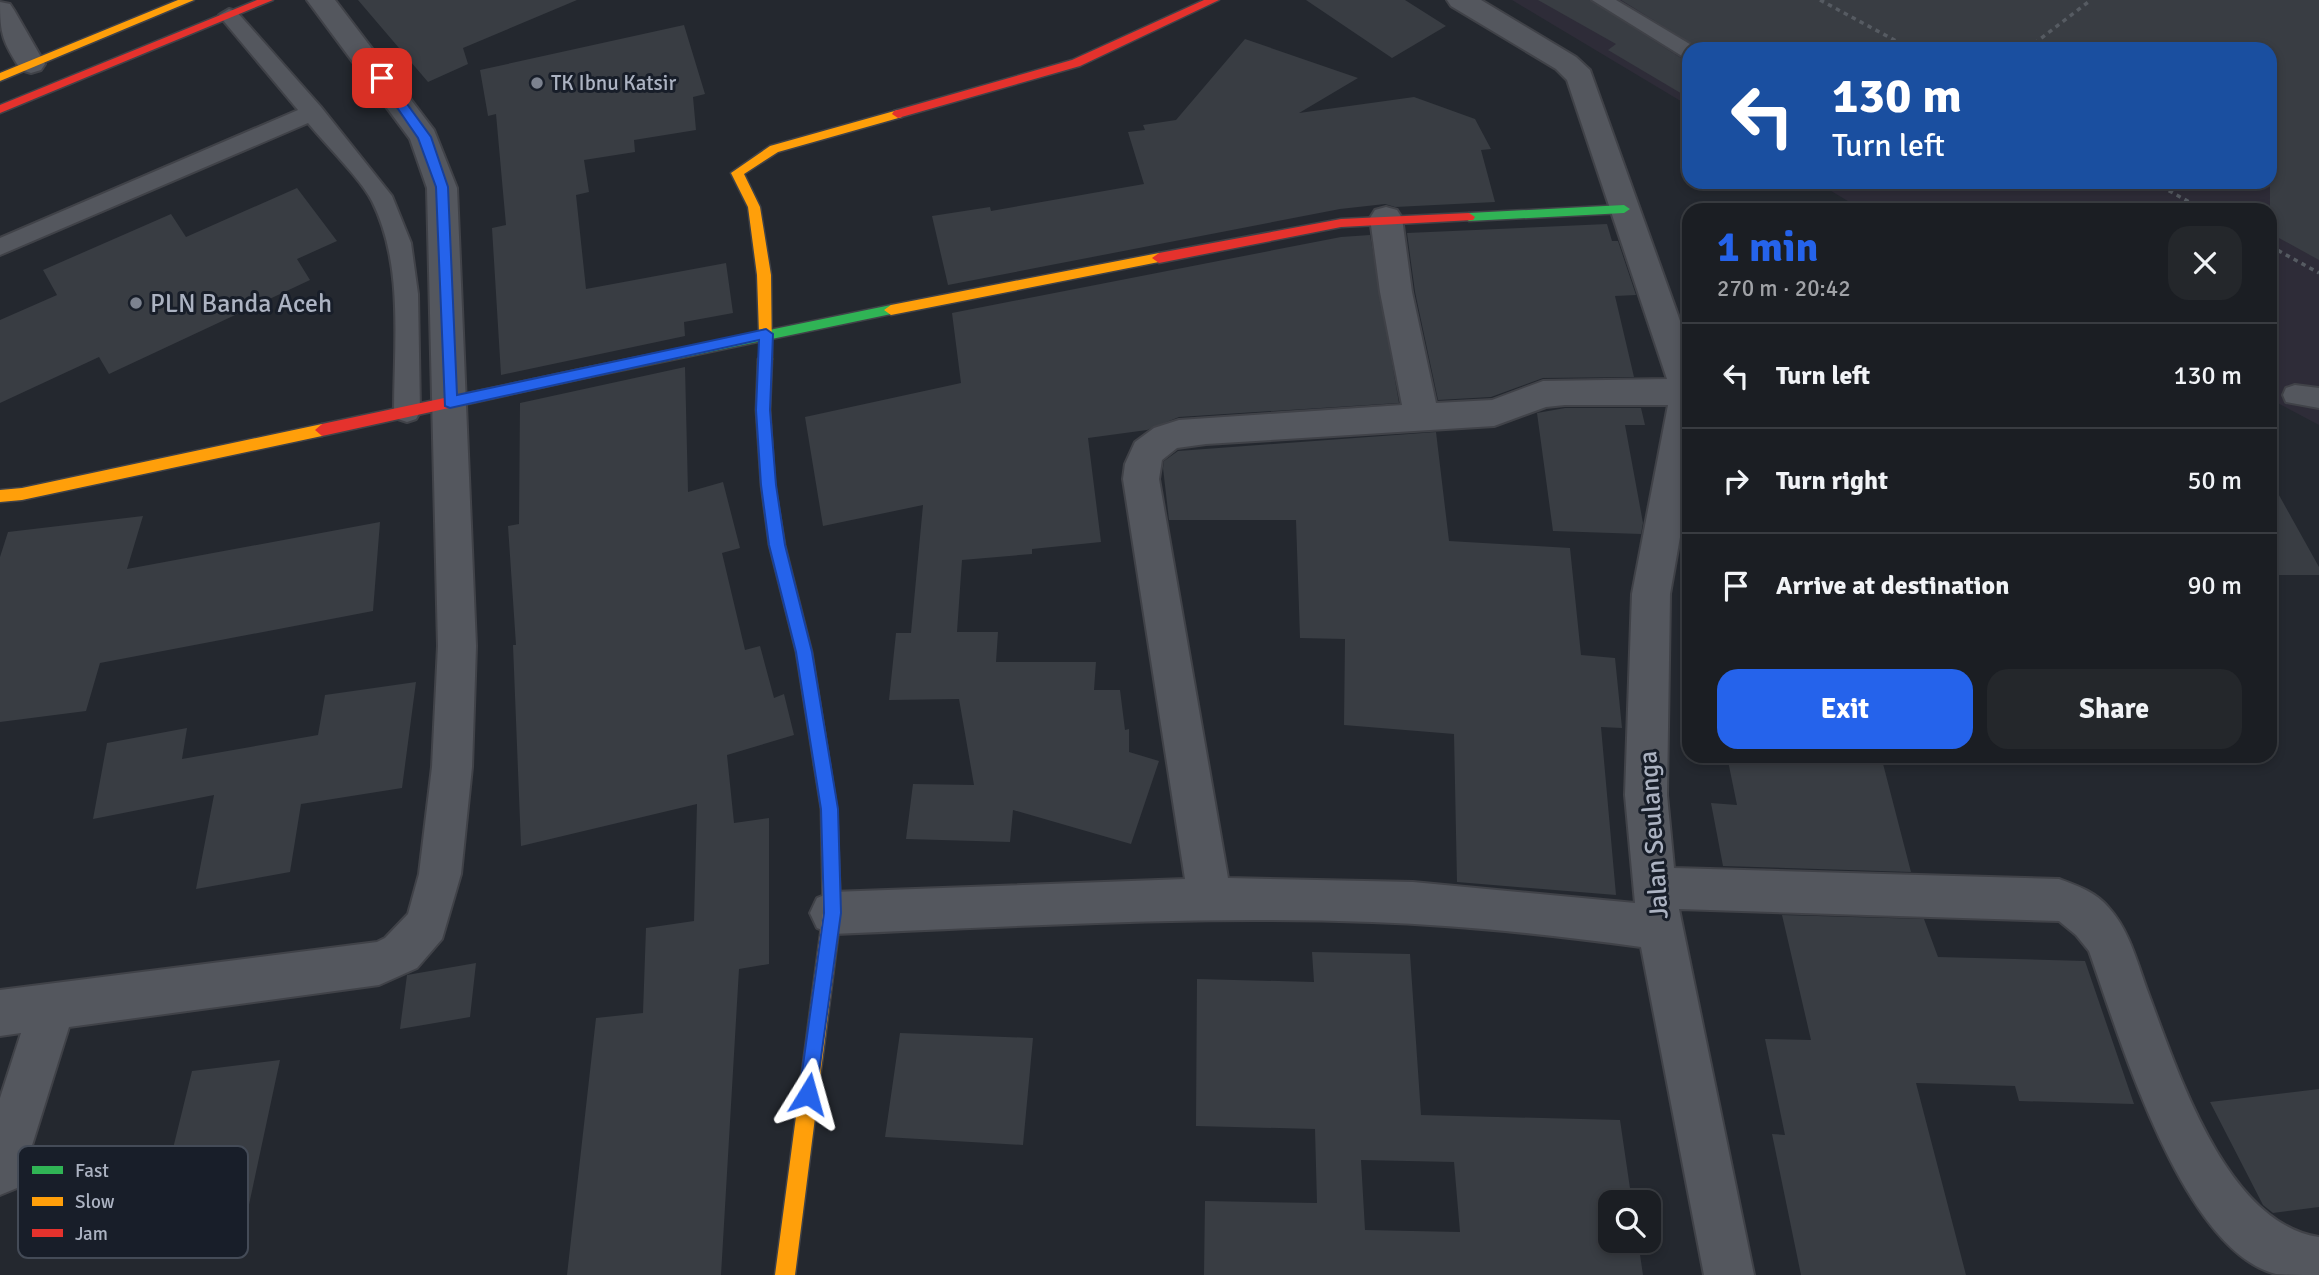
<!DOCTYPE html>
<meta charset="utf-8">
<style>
body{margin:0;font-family:Signika,sans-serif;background:#24272b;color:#f1f3f6;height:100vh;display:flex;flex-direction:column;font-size:26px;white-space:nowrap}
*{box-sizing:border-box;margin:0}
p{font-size:23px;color:#a0a2a6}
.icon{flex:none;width:38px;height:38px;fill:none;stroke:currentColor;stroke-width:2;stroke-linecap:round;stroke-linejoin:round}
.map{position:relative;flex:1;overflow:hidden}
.panel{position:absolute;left:1682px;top:203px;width:595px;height:560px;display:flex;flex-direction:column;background:#1b1e23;border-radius:21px;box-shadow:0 4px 10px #0003,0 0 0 2px #393c41}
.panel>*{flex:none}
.guide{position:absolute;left:1682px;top:42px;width:595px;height:147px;border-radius:21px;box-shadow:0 4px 10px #0003,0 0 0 2px #393c41;background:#1a4fa0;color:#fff;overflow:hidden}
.tools{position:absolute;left:1598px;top:1190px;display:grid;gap:14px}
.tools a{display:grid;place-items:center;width:63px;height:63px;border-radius:14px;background:#1b1e23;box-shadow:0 4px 10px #0003,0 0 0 2px #393c41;font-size:35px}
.pin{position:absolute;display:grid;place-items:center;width:60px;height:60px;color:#fff;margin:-30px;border-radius:14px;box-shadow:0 4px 10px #0006}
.me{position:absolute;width:77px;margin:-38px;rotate:8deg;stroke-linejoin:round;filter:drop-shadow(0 0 5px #0008)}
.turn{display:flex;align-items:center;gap:24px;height:147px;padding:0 35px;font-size:32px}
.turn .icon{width:91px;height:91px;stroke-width:2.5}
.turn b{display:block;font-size:49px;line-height:60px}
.round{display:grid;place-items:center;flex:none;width:74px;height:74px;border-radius:21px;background:#24272b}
.overview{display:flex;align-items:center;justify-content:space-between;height:119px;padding:0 35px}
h1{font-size:42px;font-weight:800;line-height:52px;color:#2563eb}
.cta{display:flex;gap:14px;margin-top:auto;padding:14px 35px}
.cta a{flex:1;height:80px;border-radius:21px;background:#2563eb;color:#fff;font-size:28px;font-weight:800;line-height:80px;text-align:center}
.cta a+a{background:#24272b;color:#f1f3f6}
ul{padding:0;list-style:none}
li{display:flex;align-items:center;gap:21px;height:105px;padding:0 35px;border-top:2px solid #393c41}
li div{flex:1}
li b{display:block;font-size:26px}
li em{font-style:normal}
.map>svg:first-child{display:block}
.medical{fill:#2e2c38}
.building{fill:#393d43;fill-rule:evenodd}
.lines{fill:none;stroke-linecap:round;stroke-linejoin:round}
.lane-casing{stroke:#404248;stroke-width:4}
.street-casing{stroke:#404248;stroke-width:4}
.fast-casing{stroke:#404248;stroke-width:3}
.slow-casing{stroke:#404248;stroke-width:3}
.jam-casing{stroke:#404248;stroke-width:3}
.path{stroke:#565b62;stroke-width:3.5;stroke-dasharray:4.5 4.5;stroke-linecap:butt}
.lane{fill:#54575e;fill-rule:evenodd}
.street{fill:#54575e;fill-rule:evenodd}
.fast{fill:#30b455;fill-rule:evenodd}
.slow{fill:#ff9f0a;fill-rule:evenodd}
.jam{fill:#e5322d;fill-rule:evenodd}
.route{fill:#2563eb;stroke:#184099;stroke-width:2}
.poi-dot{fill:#7c828f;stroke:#181e29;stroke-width:2.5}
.labels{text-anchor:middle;stroke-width:6;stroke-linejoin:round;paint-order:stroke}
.far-poi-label{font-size:21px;fill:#acb3c2;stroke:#181e29;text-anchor:start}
.poi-label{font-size:26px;fill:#acb3c2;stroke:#181e29;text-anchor:start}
.street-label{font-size:26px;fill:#acb3c2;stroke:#181e29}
.key{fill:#181e29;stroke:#444b57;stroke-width:2}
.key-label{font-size:19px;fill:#acb3c2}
</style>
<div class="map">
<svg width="2319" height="1275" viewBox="0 0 2319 1275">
<rect width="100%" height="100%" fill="#24282f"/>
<path class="medical" d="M1512 0H2319V425L2270 399V210H1863L1816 182H2270V49H1689V106Z"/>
<path class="building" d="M358 0H577L463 48 468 64 428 82Z
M1306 0H1405L1446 26 1392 58Z
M1538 0H1590L1681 58 1689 60V98L1608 50 1616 44Z
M1621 0H2319V260L2270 233V49H1700Z
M684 25 705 94 693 97 696 130 634 140 635 152 584 160 589 192 576 195 586 289 726 263 733 313 684 322 685 336 501 375 492 228 506 225 503 192 496 114 488 116 480 70Z
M1245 39 1358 78 1299 113 1414 97 1475 119 1491 149 1481 150 1495 202 1395 207 1385 204 1340 209 948 285 932 216 990 207 991 211 1144 184 1128 132 1145 130 1143 125 1176 120Z
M297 188 337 241 297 259 310 280 109 374 99 357 0 403V320L57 295 43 270 171 214 186 237Z
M1607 224 1612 241H1618L1636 295 1615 296 1634 377 1543 378 1491 397 1438 400 1415 292 1407 233Z
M1370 235 1399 403 1179 417 1147 430 1088 438 1101 542 1032 549V554L962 560 957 632H998L996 662H1096L1094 690H1120L1125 730 1129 729V752L1159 761 1131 844 1013 810 1010 842 906 839 913 784 974 785 959 699 889 700 896 633H911L923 505 823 526 805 417 961 383 952 313 1341 237Z
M685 367 688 492 723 482 740 548 722 553 745 650 760 646 774 698 784 694 794 735 727 755 734 823 769 818V964L739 969 721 1275H567L596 1018 643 1013 646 928 694 921 697 804 521 846 513 645H516L508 526 519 524 520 403Z
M1565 408H1641L1645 425H1625L1643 523 1641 534 1553 531 1537 413Z
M1436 432 1449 541 1570 548 1581 655 1615 658 1622 728 1601 727 1616 895 1457 882 1454 734 1344 725 1345 639 1300 638 1296 520H1169L1163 468 1164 461 1178 451Z
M2270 479 2319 567V575H2270Z
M143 516 127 569 380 522 373 611 100 663 86 711 0 722V557L8 532Z
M416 682 402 788 301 804 290 872 196 889 214 795 93 819 107 743 187 728 182 759 318 735 325 695Z
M1727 756H1881L1911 872 1723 866 1711 803 1737 805Z
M1782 915 1924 919 1938 957 2085 961 2134 1104 2019 1101 2015 1086 1916 1083 1966 1275H1801L1772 1134 1785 1135 1765 1039 1811 1040Z
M1312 952 1410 954 1421 1115 1620 1120 1632 1202H1610V1241H1638L1643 1275H1204L1205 1201 1317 1203 1315 1129 1196 1126 1197 979 1314 982ZM1361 1160 1454 1162 1460 1232 1365 1230Z
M476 963 470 1017 400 1029 407 975Z
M900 1033 1033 1038 1023 1145 885 1137Z
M280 1060 247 1214 154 1226 192 1071Z
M2319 1089V1207L2273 1213 2263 1205 2210 1102Z"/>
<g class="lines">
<g class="lane-casing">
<path id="lane" d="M1592 0H1616L1698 49H1689V57L1682 56Z
M229 9 236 11 321 107 392 196 411 243 418 294 420 412 416 419 407 422 398 419 394 412C394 343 404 265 372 201 360 178 325 144 308 123L0 255V238L298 110 222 19 219 15Z
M2295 385 2319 388V408L2286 402 2283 395 2286 388Z"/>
</g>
<g class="street-casing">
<path id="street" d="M307 0H335L434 130 457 188 476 646 472 767 461 874 442 939 417 968 379 985 69 1027 24 1171 17 1188 0 1195V1098L21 1033 0 1036V990L377 942 385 938 408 914 419 874 432 767 438 646 427 188 410 139Z
M1447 0H1481L1576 57 1590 70 1689 346V486L1670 594 1667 795 1674 868 2059 879C2078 886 2096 892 2109 908 2130 931 2138 966 2149 995 2178 1072 2226 1223 2319 1237V1275C2306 1275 2289 1275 2276 1274 2181 1250 2119 1035 2089 951L2076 935 2059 921 1679 909 1754 1275H1704L1641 947C1552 935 1462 925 1372 922 1192 915 1012 927 832 934L817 928 810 913 817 898 832 892 1185 879 1123 479 1125 464 1135 442 1154 428 1179 420 1402 405 1380 292 1370 218 1375 210 1386 207 1397 210 1402 218 1412 292 1436 403 1492 400 1543 381 1667 379 1567 80 1556 69 1451 6ZM1565 405H1668L1632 594 1625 795 1635 903 1413 882 1228 878 1159 479 1162 460 1177 448 1206 444 1494 426 1546 407Z
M0 2 10 4 14 10 45 64 41 70 31 73 21 70C3 42 0 35 0 2Z"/>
</g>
<g class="fast-casing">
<path id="fast" d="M1624 205 1630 209 1624 213 1469 221 1463 217 1469 213Z
M891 305 898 310 896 313 590 377 583 372 590 367Z
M765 354 772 359 770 410 775 485 785 545 812 652 830 765 828 770 822 773 816 770 814 765 796 652 769 545 761 485 756 410 758 359Z"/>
</g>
<g class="slow-casing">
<path id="slow" d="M178 0H194L0 81V73Z
M898 110 902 111V117L778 152 744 174 760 207 771 275 772 359 770 363H760L757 275 748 207 731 173 770 146Z
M1159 253 1166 258 1164 261 891 315 884 310 891 305Z
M322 424 329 430 322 436 22 500 0 502V490L22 488Z
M822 757 828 760 830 765 837 809 841 913 795 1275H775L823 913 821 809 814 765 816 760Z"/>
</g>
<g class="jam-casing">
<path id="jam" d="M257 0H273L0 113V105Z
M1204 0H1219L1080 66 898 118 892 114 894 111 1072 60Z
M1469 213 1475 217 1473 220 1341 227 1159 263 1152 258 1159 253 1341 219Z
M590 367 597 372 590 377 322 436 315 430 322 424Z"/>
</g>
<path class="path" d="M1820 0 1911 49
M2027 49 2091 0
M2153 182 2204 210
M2270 244 2277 237
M2270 246 2319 273"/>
<use href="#lane" class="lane"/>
<use href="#street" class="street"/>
<use href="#fast" class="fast"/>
<use href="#slow" class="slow"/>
<use href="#jam" class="jam"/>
</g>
<path class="route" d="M378 75H386L431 137 448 187 457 395 766 329 773 334 770 410 776 485 785 545 812 652 838 809 841 913 815 1101 808 1104 802 1101 799 1094 824 913 821 809 796 652 769 545 761 485 756 410 759 340 450 408 445 406 436 187 418 138 378 80Z"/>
<g class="poi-dot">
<circle cx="537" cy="83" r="7"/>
<circle cx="136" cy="303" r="7"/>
</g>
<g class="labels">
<g class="far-poi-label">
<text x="551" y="90">TK Ibnu Katsir</text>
</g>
<g class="poi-label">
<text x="150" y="312">PLN Banda Aceh</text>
</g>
<g class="street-label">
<text transform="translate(1653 835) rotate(-94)" y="9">Jalan Seulanga</text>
</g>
</g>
<rect x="18" y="1146" width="230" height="112" rx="10" class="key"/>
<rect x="32" y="1166" width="31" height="8" fill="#30b455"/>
<rect x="32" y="1197" width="31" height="9" fill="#ff9f0a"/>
<rect x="32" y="1229" width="31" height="8" fill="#e5322d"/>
<g class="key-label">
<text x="75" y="1177">Fast</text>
<text x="75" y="1208">Slow</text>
<text x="75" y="1240">Jam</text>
</g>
</svg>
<div class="tools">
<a><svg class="icon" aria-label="search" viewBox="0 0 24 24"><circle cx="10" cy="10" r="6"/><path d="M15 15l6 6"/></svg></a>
</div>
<div class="pin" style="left:382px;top:78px;background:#d93025"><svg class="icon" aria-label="arrive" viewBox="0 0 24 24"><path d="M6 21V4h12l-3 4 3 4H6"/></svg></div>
<svg class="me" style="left:808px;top:1094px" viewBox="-20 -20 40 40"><path d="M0-17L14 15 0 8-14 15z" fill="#2563eb" stroke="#fff" stroke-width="4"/></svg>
<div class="guide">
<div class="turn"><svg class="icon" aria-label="left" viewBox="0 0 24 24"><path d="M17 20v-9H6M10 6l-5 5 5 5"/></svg><div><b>130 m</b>Turn left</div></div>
</div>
<section class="panel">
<div class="overview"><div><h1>1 min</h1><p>270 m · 20:42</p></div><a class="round"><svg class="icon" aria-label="close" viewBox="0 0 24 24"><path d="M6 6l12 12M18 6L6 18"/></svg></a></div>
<ul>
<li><svg class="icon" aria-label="left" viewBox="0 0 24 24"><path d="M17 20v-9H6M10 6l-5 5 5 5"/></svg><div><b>Turn left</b></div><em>130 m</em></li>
<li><svg class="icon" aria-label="right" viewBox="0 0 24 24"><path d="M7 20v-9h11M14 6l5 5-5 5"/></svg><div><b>Turn right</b></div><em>50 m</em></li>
<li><svg class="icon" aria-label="arrive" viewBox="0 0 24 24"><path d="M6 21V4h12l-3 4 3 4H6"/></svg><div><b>Arrive at destination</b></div><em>90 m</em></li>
</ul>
<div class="cta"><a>Exit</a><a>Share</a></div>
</section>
</div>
